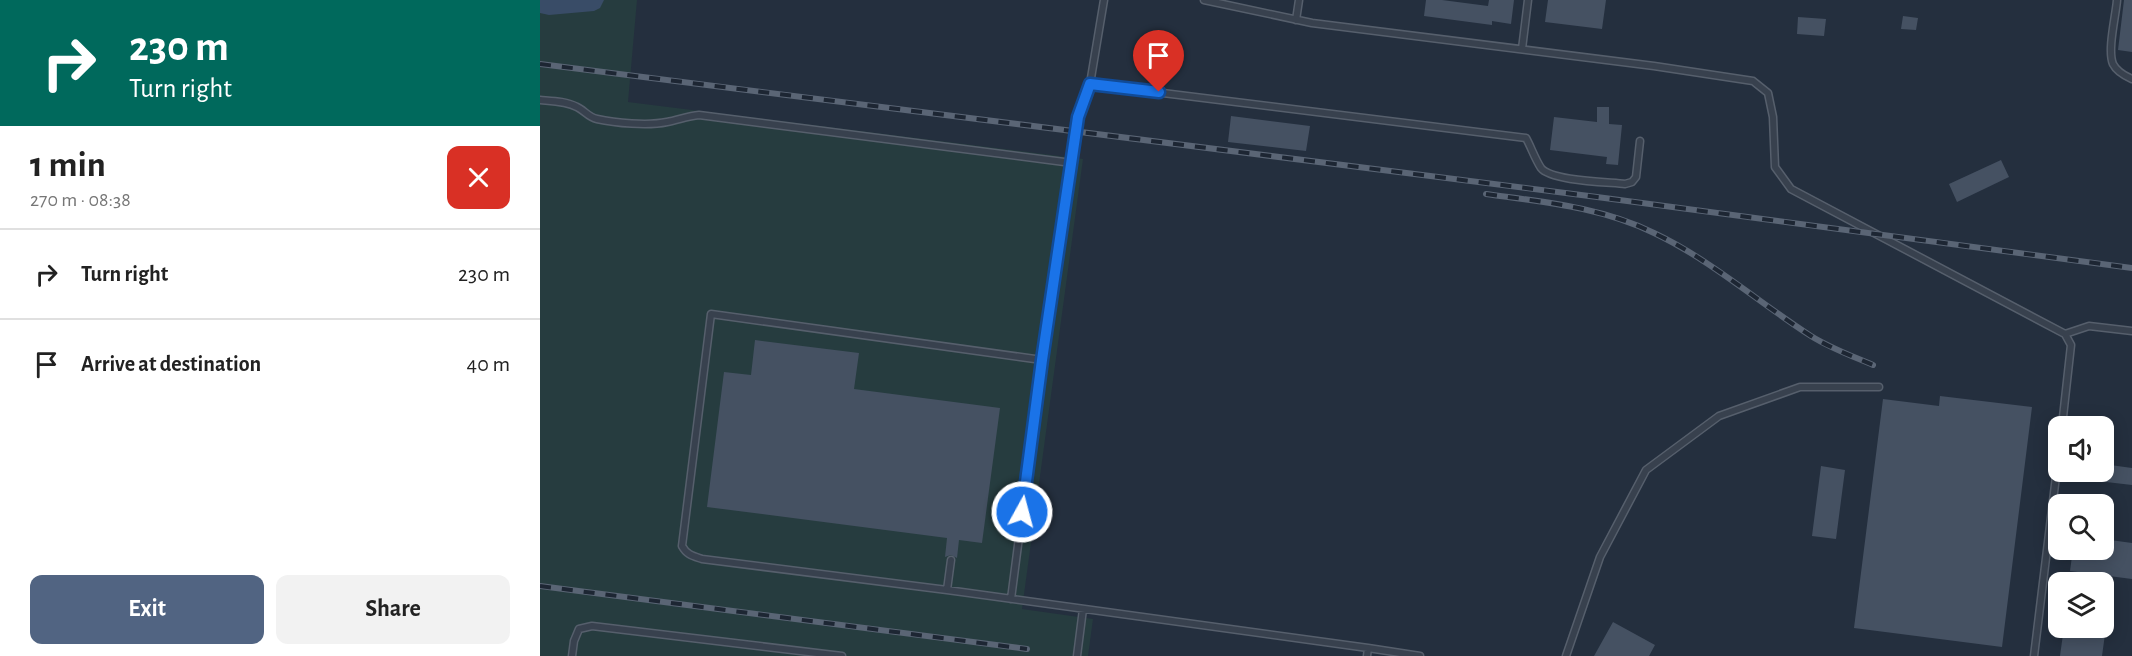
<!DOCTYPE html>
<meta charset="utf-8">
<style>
body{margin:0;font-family:"Alegreya Sans",sans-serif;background:#f2f2f2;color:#222;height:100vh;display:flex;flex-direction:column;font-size:22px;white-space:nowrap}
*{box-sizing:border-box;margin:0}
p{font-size:20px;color:#767676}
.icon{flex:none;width:33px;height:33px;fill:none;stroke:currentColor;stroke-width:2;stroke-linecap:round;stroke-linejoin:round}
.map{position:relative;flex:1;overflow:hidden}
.details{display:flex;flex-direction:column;background:#fff;width:540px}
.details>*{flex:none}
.guide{background:#00695c;color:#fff;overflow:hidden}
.buttons{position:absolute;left:1508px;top:416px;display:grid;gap:12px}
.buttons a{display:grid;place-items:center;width:66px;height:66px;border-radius:12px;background:#fff;box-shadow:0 3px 15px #0003;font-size:30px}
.pin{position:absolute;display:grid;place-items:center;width:51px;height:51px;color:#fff;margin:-62px -26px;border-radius:50% 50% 50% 0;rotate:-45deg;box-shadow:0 0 6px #0007}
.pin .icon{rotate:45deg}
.me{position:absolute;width:66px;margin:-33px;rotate:7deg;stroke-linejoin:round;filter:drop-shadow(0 0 4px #0008)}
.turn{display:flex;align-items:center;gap:21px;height:126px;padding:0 30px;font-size:27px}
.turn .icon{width:78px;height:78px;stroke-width:2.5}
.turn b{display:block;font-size:42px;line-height:51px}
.round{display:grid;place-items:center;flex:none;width:63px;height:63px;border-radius:12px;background:#f2f2f2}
.overview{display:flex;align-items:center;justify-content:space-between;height:102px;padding:0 30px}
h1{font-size:36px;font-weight:700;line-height:45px}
.primary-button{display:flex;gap:12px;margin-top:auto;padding:12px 30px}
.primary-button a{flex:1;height:69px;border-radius:12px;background:#516482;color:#fff;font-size:24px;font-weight:700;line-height:69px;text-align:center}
.primary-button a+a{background:#f2f2f2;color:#222}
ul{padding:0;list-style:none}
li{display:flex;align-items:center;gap:18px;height:90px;padding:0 30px;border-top:2px solid #e0e0e0}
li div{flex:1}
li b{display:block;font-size:22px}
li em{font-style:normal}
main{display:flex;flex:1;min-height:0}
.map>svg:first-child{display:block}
.green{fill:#263c3f}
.water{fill:#394c67}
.building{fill:#455162}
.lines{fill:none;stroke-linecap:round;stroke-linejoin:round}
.service-casing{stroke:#565f6c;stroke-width:9}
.service{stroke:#38414e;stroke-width:6}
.rail-casing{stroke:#5a6575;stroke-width:6}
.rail{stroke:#1d2633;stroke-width:4;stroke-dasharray:11;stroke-linecap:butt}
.route-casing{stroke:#114b97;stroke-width:15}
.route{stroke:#1a73e8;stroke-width:10}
</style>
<main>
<section class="details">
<div class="guide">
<div class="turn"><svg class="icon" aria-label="right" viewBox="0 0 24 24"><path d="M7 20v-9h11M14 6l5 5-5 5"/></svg><div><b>230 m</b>Turn right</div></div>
</div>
<div class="overview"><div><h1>1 min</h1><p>270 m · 08:38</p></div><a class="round" style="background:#d93025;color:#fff"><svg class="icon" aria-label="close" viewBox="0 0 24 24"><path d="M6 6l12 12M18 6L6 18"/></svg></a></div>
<ul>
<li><svg class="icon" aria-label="right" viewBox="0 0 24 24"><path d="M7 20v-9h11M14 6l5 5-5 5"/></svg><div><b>Turn right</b></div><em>230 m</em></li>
<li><svg class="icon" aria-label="arrive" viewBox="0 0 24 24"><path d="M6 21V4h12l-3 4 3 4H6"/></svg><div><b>Arrive at destination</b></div><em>40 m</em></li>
</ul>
<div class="primary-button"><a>Exit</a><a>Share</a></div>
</section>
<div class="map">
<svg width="1592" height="656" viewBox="0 0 1592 656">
<rect width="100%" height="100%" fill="#242f3e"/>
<path class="green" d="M0 0H97L88 102 543 159 482 609 553 619 548 656H0Z"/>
<path class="water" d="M0 0H64L60 8 54 11 9 15 0 13Z"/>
<path class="building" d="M886 0H902L948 6 949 0H974L971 24 952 21V25L884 16Z
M1008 0H1066L1062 29 1005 22Z
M1584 0H1592V52L1578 50Z
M1363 16 1378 18 1376 30 1361 29Z
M1258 17 1286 19 1284 36 1257 34Z
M1057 107H1069V124L1082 125 1078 165 1066 164 1067 157 1010 150 1014 117 1057 122Z
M691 116 770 126 766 151 688 142Z
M1461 160 1469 177 1417 202 1409 184Z
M215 340 319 353 314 389 460 408 442 543 419 540 417 558 411 555 405 557 407 538 167 507 184 372 211 375Z
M1400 396 1492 407 1462 647 1314 628 1343 399 1399 406Z
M1563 464 1592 468V485L1532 478 1533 471H1563Z
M1281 466 1305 470 1296 539 1272 536Z
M1563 539 1592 543V579L1530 571 1533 549H1563Z
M1073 622 1115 645 1109 656H1054Z
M1524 627H1566L1562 656H1520Z"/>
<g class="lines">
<g class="service-casing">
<path id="service" d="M664 0 772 23 1114 66 1213 81 1228 93 1233 117 1235 167 1251 189 1525 334 1531 345 1522 426
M1577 0C1576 15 1567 50 1573 64 1577 72 1585 76 1592 79
M756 20 759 0
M982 49 988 0
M550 84 986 138C991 147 995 159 1001 168 1011 181 1067 182 1085 184L1092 182 1096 177 1100 141
M0 100C12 101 26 101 37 107 44 110 48 117 57 119 75 123 108 126 127 122 138 120 148 116 159 115L532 163
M1525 334 1549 326 1592 331
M502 360 171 314 142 546C147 555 153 556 162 559L407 590 828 648 827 656
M407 590 411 560
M471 599 502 360 538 117 550 84 564 0
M828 648 880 656
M32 656 34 641 39 629 52 626 302 656
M537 656 543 609
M1026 656 1060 557 1106 470 1179 416 1260 387H1339
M1494 656 1518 460"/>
</g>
<use href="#service" class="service"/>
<g class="rail-casing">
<path id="rail" d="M0 64 1057 197 1592 268
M946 194C1004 202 1061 207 1114 233 1171 260 1218 302 1271 336 1290 348 1312 356 1333 365
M0 586 487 649"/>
</g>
<use href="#rail" class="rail"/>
</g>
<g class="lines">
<g class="route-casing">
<path id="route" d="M482 512 502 360 538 117 550 84 619 92"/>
</g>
<use href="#route" class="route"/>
</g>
</svg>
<div class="buttons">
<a><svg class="icon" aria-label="sound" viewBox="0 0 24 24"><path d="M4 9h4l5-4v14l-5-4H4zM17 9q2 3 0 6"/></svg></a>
<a><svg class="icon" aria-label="search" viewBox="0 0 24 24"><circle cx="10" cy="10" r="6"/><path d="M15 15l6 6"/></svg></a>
<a><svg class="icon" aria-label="layers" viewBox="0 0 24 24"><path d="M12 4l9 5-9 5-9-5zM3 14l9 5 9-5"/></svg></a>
</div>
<div class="pin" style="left:619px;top:92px;background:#d93025"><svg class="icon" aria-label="arrive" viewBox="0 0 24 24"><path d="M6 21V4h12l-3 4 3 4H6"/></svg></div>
<svg class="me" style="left:482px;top:512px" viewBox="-20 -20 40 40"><circle r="17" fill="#1a73e8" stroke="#fff" stroke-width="3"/><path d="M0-11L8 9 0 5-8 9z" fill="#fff"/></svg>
</div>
</main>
